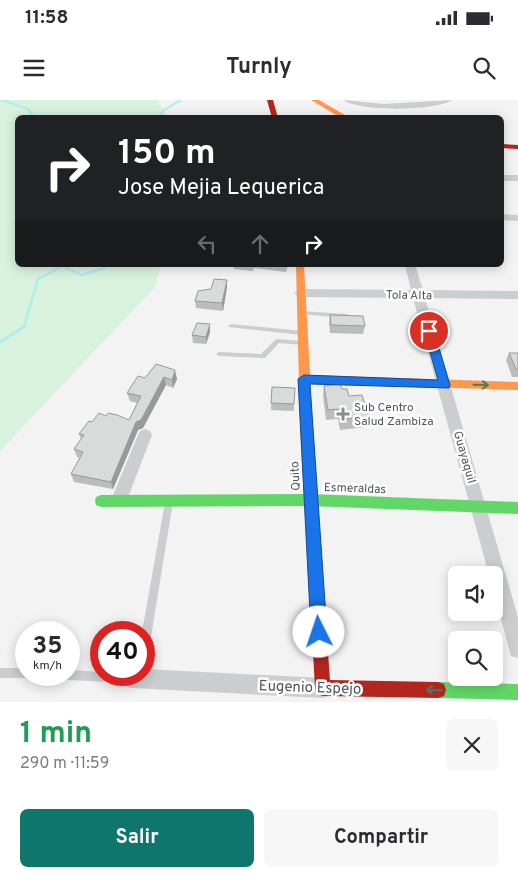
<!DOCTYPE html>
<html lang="es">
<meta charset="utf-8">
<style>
body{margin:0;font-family:Overpass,sans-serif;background:#f7f7f7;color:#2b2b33;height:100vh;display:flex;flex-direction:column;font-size:19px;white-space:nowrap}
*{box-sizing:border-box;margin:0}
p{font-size:16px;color:#7c7c81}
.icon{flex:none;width:28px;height:28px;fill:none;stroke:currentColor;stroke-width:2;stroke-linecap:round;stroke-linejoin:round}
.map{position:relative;height:602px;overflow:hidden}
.side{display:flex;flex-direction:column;background:#fff;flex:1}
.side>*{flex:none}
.guide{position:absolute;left:15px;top:15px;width:489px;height:152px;border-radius:8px;box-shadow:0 2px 12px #0003;background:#202124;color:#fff;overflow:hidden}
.buttons{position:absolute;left:448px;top:466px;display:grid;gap:10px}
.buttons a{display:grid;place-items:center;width:55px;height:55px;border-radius:8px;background:#fff;box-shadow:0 2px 12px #0003;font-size:25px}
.speed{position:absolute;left:15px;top:521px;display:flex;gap:10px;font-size:25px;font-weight:700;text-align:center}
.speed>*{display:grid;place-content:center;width:65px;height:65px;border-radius:50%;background:#fff;box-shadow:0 2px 12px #0003;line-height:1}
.speed small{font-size:12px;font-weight:400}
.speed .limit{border:8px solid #d22;background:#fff;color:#111}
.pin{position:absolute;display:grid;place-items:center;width:42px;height:42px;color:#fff;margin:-21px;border:2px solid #fff;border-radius:50%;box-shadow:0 1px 5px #0007}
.me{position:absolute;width:55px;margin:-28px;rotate:356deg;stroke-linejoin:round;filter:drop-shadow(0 0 4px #0008)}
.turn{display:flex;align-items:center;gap:18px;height:105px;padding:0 20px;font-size:22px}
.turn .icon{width:65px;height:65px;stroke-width:2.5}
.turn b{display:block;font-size:35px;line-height:42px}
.lanes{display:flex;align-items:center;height:48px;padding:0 20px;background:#0003;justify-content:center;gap:25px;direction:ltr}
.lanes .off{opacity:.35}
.round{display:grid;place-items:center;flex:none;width:52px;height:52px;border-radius:8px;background:#f7f7f7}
.summary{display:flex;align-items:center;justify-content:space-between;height:85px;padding:0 20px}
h1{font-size:30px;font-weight:700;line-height:38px;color:#1e9e55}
.primary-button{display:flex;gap:10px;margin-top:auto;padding:10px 20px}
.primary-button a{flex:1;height:58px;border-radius:8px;background:#0f766e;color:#fff;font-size:20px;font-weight:700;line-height:58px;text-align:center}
.primary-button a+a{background:#f7f7f7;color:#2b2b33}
.status{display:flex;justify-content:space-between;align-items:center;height:35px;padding:0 25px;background:#fff;direction:ltr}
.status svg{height:14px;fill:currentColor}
header{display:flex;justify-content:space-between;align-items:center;height:65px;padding:0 20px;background:#fff;font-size:22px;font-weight:700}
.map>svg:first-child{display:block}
.green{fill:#d8f2de}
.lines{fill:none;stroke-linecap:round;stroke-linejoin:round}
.stream-far2{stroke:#adedf0;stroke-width:2}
.stream-far1{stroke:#adedf0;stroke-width:2.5}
.stream{stroke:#adedf0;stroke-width:3}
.lane{fill:#cacecf;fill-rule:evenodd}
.street{fill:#cacecf;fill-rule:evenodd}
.fast{fill:#63d668;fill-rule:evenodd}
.slow{fill:#ff974d;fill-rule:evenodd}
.jam{fill:#b3261e;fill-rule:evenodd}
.wall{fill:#bbbcbc}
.shaded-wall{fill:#989999}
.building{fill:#d9dbdb;stroke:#989999}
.oneway{stroke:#507862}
.route{fill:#1a73e8;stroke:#114b97}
.poi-dot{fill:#848f93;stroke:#fff;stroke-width:2}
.labels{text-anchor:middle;stroke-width:5;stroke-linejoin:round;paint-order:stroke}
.street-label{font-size:12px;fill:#495960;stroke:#fff}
.poi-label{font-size:12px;fill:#495960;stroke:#fff;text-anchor:start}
.near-street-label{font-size:15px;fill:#495960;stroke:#fff}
</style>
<div class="status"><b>11:58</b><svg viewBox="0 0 49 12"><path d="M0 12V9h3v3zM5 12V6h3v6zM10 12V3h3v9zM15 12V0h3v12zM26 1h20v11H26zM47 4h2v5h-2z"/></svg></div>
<header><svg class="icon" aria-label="menu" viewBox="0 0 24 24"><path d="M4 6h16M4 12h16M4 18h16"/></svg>Turnly<svg class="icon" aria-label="search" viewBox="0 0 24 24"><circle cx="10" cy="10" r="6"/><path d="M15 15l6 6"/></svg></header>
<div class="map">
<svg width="518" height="602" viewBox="0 0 518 602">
<rect width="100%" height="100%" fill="#f3f3f3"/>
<path class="green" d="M0 0H157L167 17 18 18V165H161L155 187 0 351Z"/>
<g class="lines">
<path class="stream-far2" d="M2 0 28 9 34 18
M158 18 164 10 181 0"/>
<path class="stream-far1" d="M20 229 24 227 38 179 63 166 81 175 104 168 106 165"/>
<path class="stream" d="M0 242 22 228"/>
<path class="lane" d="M301 211 347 214 350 216 347 218 299 214 298 213 299 212Z
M231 224 302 231 305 233 302 235 229 227 228 226Z
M276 239 302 241 305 243 302 245 279 243 265 258H263L219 256 216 254 219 252 261 254Z
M169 399 172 400 173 402 149 549 147 552 144 554V532H142L165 402 166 400Z
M0 568H26V575H30L26 578H0Z
M69 570 101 572V575H136L137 578 135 581 132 583 68 580 65 578 63 575H69Z"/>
<path class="street" d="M343 0 384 4 452 0C436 11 360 12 343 0Z
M501 75H518V81H501Z
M501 114 518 115V121L501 120Z
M405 165H415L423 190 518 191V199L425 198 518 517V558L511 556 509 549 494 494V475H489L413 198 300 197 294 193 300 189 411 190Z
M145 329 150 331 152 335 127 400 125 405 119 407 113 405 111 400 138 335 140 331Z
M144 569 323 578 330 581 333 588 330 595 323 598 132 588 125 585 123 575H144Z"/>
<path class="fast" d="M310 394 518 402V414L310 406 101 407 96 405 95 401 96 397 101 395Z
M438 582 518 584V600L438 598 432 596 430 590 432 584Z"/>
<path class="slow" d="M311 0H319L350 18H341Z
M296 165H304L310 275 518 282V290L310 283 323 484 321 489 316 491 311 489 309 484 300 324Z"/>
<path class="jam" d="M267 0H273L278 18H272Z
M501 44 518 45V49L501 48Z
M316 477 321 479 323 484 330 580 438 582 444 584 446 590 444 596 438 598 323 596 317 594 315 588 309 484 311 479Z"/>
</g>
<path class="wall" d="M234 165H288L286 172 254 168 253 171 234 169Z
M227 187 223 211 196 208 195 201Z
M330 215 365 226 363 234 330 233 329 223Z
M210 232 206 244 193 243 192 235Z
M509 253H518V277H512L506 260Z
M156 264 177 279 173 288 166 285 143 328 138 330 113 389 74 382 71 374 80 358 77 357 74 349 81 339 79 334 92 322 106 316 129 320 137 303 130 301 127 293 145 278Z
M324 286 342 289 349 296 369 317 366 327 340 330 338 319 326 320 323 296Z
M272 287 294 304V311L271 310Z"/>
<path class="shaded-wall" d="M227 180V187L223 211 222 203Z
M210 224V232L206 244V237Z
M175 270 177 279 173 288 172 280Z
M164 277 166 285 143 328 138 330 113 389 111 382 136 322Z"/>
<path class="building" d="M214 179 227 180 222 203 195 201 198 191 211 189Z
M330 215 363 216 365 226 331 225Z
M197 223 210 224 206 237 192 235Z
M509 253H518V270L516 269Z
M156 264 175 270 172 280 164 277 141 320 136 322 111 382 71 374 83 352 74 349 84 335 79 334 89 321 92 322 99 313 106 316 108 313 117 315 129 320 141 296 127 293 138 276 145 278Z
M340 284 342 289H347L349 296 362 295 369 317 342 319 340 309 328 310 324 286Z
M272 287 295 288 294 304 271 303Z"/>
<defs><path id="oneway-shaft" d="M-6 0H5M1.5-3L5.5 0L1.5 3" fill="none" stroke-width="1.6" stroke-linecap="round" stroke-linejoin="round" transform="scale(1.25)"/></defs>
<g class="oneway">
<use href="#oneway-shaft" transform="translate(481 285) rotate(1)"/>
<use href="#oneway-shaft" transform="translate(434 590) rotate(-179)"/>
</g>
<path class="route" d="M429 228 434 231 450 285 449 288 310 284 327 532 324 537 319 539 313 537 311 532 298 279 304 275 438 280 424 231Z"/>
<path class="poi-dot" d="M340.5 306.5h5v5h5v5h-5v5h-5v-5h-5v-5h5z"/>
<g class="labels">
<g class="street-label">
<text transform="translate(409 195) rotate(1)" y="4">Tola Alta</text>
<text transform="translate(465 357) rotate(74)" y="4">Guayaquil</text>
<text transform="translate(295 376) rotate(-93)" y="4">Quito</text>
<text transform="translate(355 388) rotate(2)" y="4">Esmeraldas</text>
</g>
<g class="poi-label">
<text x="354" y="311">Sub Centro<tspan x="354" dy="14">Salud Zambiza</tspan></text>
</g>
<g class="near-street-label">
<text transform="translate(310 587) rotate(2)" y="5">Eugenio Espejo</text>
</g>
</g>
</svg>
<div class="buttons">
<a><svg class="icon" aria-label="sound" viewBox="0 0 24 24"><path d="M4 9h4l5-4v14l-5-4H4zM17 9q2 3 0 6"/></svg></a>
<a><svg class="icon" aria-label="search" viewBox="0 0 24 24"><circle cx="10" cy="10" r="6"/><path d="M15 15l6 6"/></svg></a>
</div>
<div class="speed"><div>35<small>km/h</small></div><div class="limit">40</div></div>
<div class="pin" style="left:429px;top:231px;background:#d93025"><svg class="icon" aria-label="arrive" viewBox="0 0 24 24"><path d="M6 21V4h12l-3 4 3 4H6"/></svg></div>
<svg class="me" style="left:319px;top:532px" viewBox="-20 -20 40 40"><circle r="19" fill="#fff"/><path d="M0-13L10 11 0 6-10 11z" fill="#1a73e8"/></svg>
<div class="guide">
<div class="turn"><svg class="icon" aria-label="right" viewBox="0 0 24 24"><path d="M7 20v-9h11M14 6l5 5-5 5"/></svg><div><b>150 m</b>Jose Mejia Lequerica</div></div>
<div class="lanes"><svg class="icon off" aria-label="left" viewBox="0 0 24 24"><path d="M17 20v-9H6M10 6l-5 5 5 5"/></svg><svg class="icon off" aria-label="ahead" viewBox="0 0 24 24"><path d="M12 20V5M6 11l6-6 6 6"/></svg><svg class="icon" aria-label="right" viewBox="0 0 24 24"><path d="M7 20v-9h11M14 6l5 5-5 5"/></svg></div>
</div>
</div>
<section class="side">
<div class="summary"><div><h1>1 min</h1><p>290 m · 11:59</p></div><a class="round"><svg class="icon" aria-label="close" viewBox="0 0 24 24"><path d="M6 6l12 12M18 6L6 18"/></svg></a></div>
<div class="primary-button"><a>Salir</a><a>Compartir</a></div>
</section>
